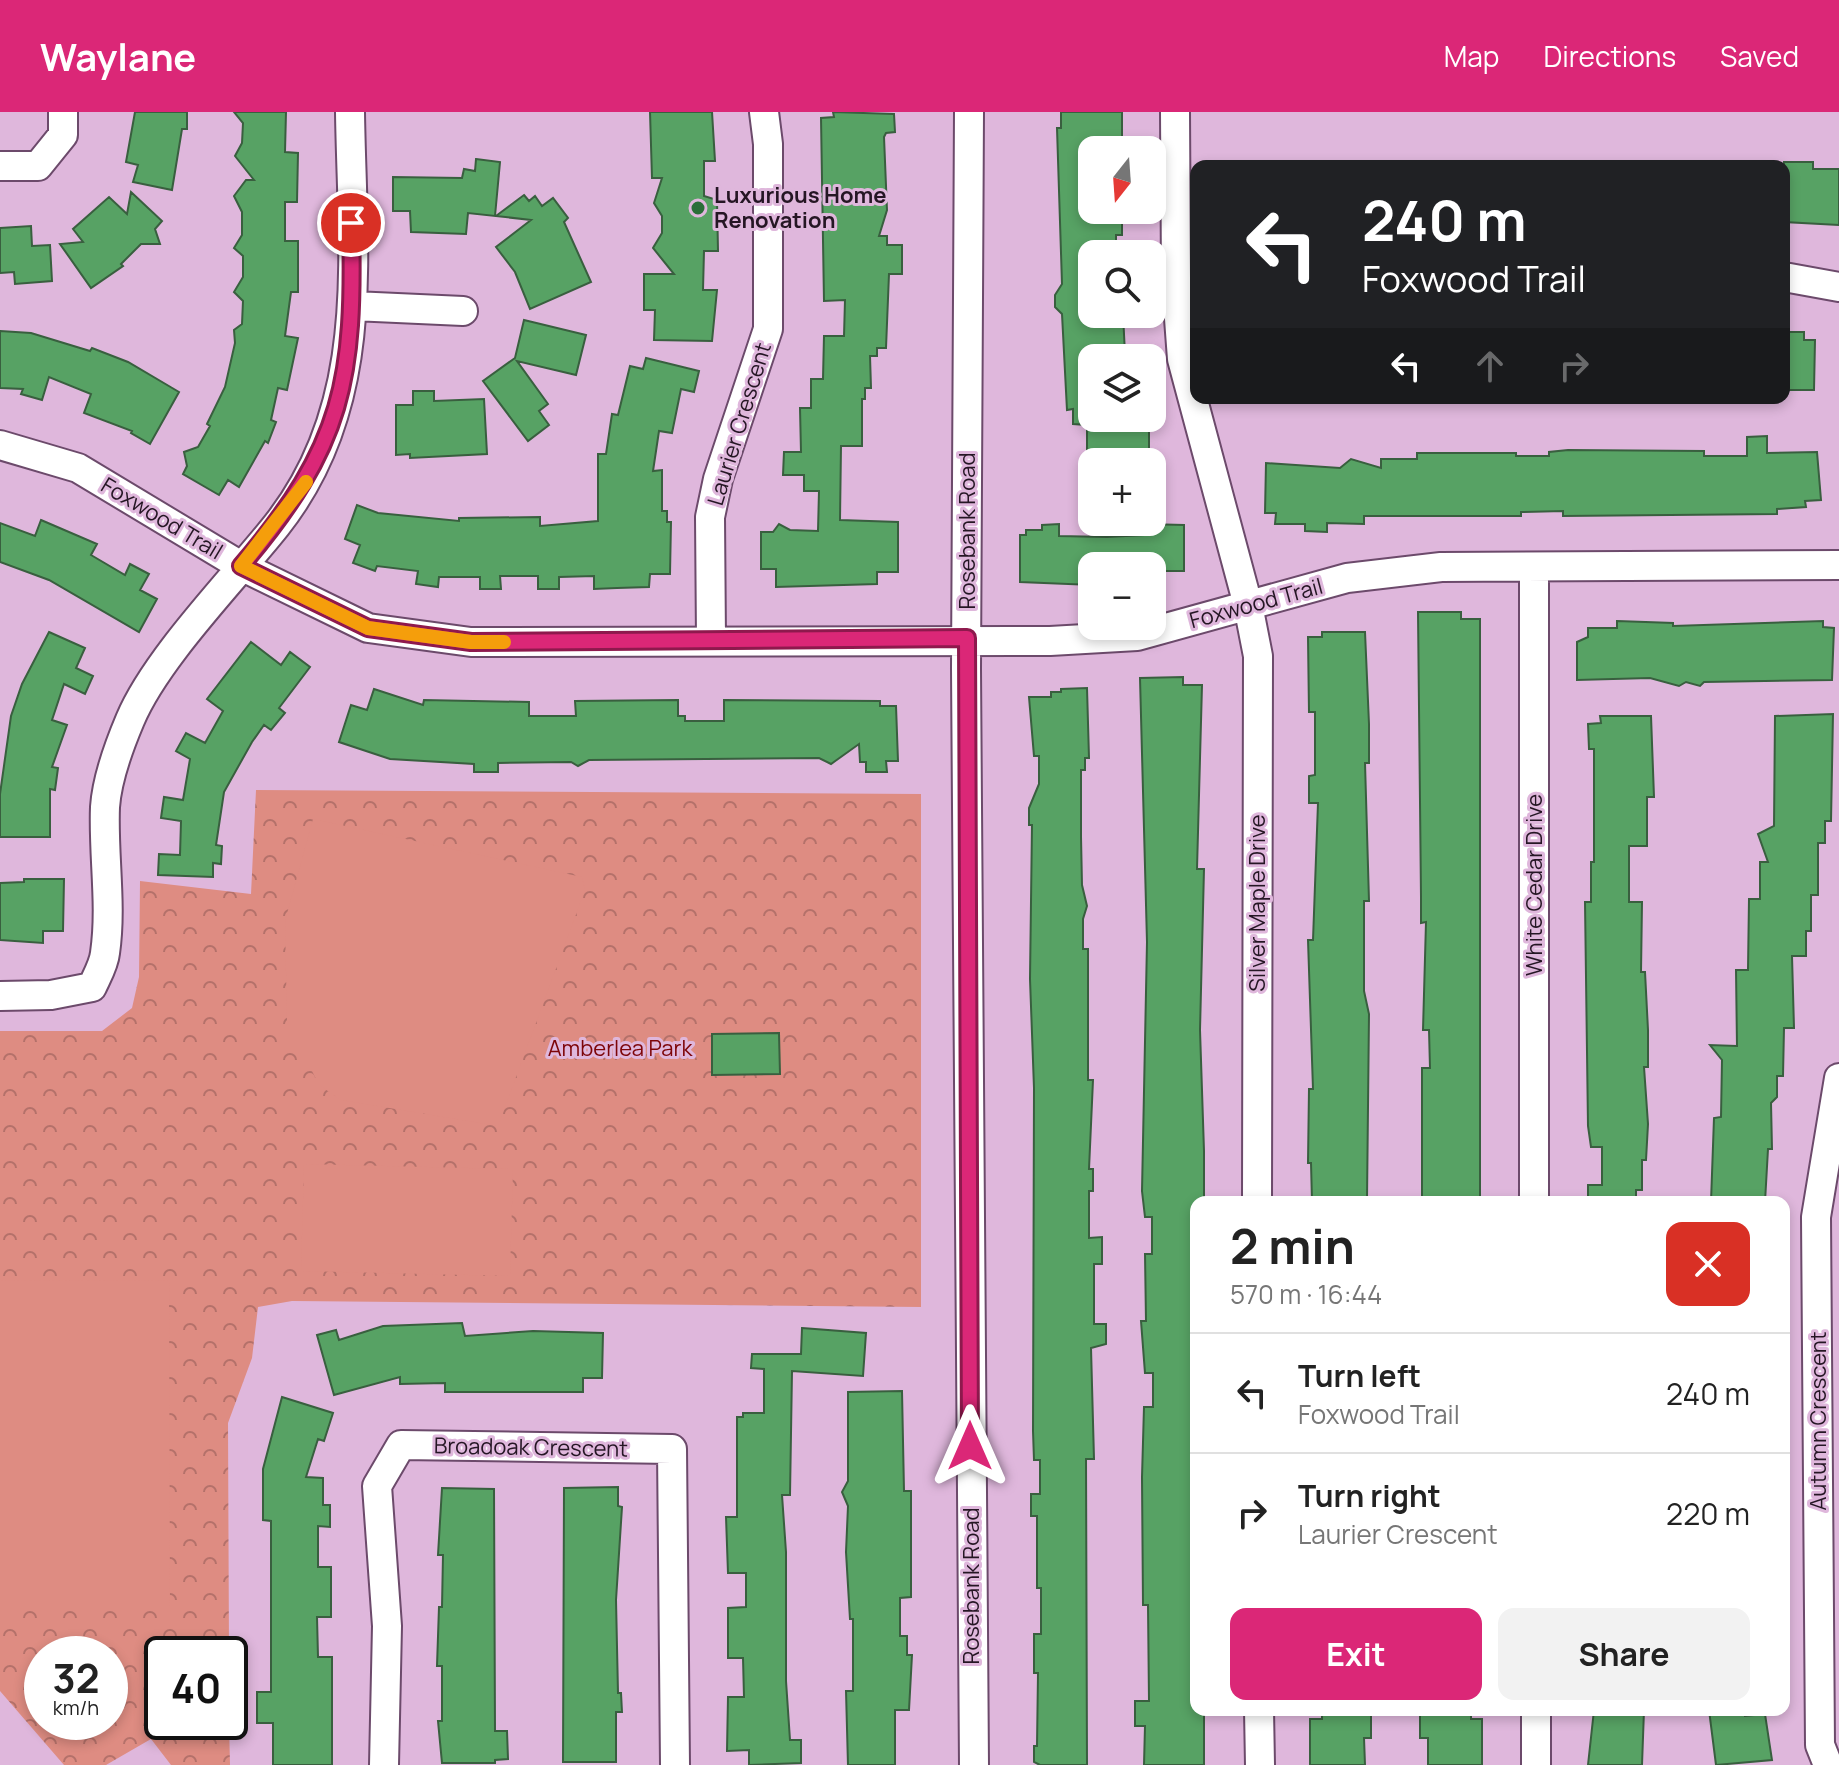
<!DOCTYPE html>
<meta charset="utf-8">
<style>
body{margin:0;font-family:Manrope,sans-serif;background:#f2f2f2;color:#222;height:100vh;display:flex;flex-direction:column;font-size:30px;white-space:nowrap}
*{box-sizing:border-box;margin:0}
p{font-size:26px;color:#767676}
.icon{flex:none;width:44px;height:44px;fill:none;stroke:currentColor;stroke-width:2;stroke-linecap:round;stroke-linejoin:round}
.map{position:relative;flex:1;overflow:hidden}
.side{position:absolute;left:1190px;top:1084px;width:600px;height:520px;display:flex;flex-direction:column;background:#fff;border-radius:16px;box-shadow:0 4px 12px #0003}
.side>*{flex:none}
.banner{position:absolute;left:1190px;top:48px;width:600px;height:244px;border-radius:16px;box-shadow:0 4px 12px #0003;background:#202124;color:#fff;overflow:hidden}
.needle{width:52px;rotate:197deg}
.controls{position:absolute;left:1078px;top:24px;display:grid;gap:16px}
.controls a{display:grid;place-items:center;width:88px;height:88px;border-radius:16px;background:#fff;box-shadow:0 4px 12px #0003;font-size:40px}
.speed{position:absolute;left:24px;top:1524px;display:flex;gap:16px;font-size:40px;font-weight:700;text-align:center}
.speed>*{display:grid;place-content:center;width:104px;height:104px;border-radius:50%;background:#fff;box-shadow:0 4px 12px #0003;line-height:1}
.speed small{font-size:20px;font-weight:400}
.speed .limit{border:4px solid #111;border-radius:12px;background:#fff;color:#111}
.pin{position:absolute;display:grid;place-items:center;width:68px;height:68px;color:#fff;margin:-34px;border:4px solid #fff;border-radius:50%;box-shadow:0 2px 8px #0007}
.me{position:absolute;width:88px;margin:-44px;rotate:0deg;stroke-linejoin:round;filter:drop-shadow(0 0 6px #0008)}
.turn{display:flex;align-items:center;gap:28px;height:168px;padding:0 40px;font-size:36px}
.turn .icon{width:104px;height:104px;stroke-width:2.5}
.turn b{display:block;font-size:56px;line-height:68px}
.lanes{display:flex;align-items:center;height:76px;padding:0 40px;background:#0003;justify-content:center;gap:40px;direction:ltr}
.lanes .off{opacity:.35}
.round{display:grid;place-items:center;flex:none;width:84px;height:84px;border-radius:16px;background:#f2f2f2}
.headline{display:flex;align-items:center;justify-content:space-between;height:136px;padding:0 40px}
h1{font-size:48px;font-weight:700;line-height:60px}
.button{display:flex;gap:16px;margin-top:auto;padding:16px 40px}
.button a{flex:1;height:92px;border-radius:16px;background:#db2777;color:#fff;font-size:32px;font-weight:700;line-height:92px;text-align:center}
.button a+a{background:#f2f2f2;color:#222}
ul{padding:0;list-style:none}
li{display:flex;align-items:center;gap:24px;height:120px;padding:0 40px;border-top:2px solid #e0e0e0}
li div{flex:1}
li b{display:block;font-size:30px}
li em{font-style:normal}
header{display:flex;align-items:center;gap:48px;box-sizing:border-box;height:112px;padding:0 40px;background:#db2777;color:#fff}
header strong{font-size:38px}
nav{display:flex;gap:44px;margin-inline-start:auto;font-size:28px}
.map>svg:first-child{display:block}
.park{fill:url(#park-crowns);fill-rule:evenodd}
.garden{fill:#de8c82}
.building{fill:#57a264;stroke:#395f3f;stroke-width:2}
.lines{fill:none;stroke-linecap:round;stroke-linejoin:round}
.minor-casing{stroke:#6c4a6b;stroke-width:32}
.minor{stroke:#fff;stroke-width:28}
.route-casing{stroke:#8e194d;stroke-width:20}
.route{stroke:#db2777;stroke-width:14}
.slow{stroke:#f59e0b;stroke-width:14}
.poi-dot{fill:#2b6e39;stroke:#dfb7dc;stroke-width:3}
.labels{text-anchor:middle;stroke-width:6;stroke-linejoin:round;paint-order:stroke}
.poi-label{font-size:22px;font-weight:bold;fill:#251624;stroke:#dfb7dc;text-anchor:start}
.street-label{font-size:22px;fill:#251624;stroke:#dfb7dc}
.park-label{font-size:22px;fill:#7d0508;stroke:#dfb7dc}
</style>
<header>
<strong>Waylane</strong>
<nav><a>Map</a><a>Directions</a><a>Saved</a></nav>
</header>
<div class="map">
<svg width="1839" height="1653" viewBox="0 0 1839 1653">
<defs>
<pattern id="park-crowns" width="20" height="18" patternUnits="userSpaceOnUse" patternTransform="scale(2)"><rect width="20" height="18" fill="#de8c82"/><path d="M2 6a3 3 0 1 1 6 0M12 15a3 3 0 1 1 6 0" fill="none" stroke="#b4716a"/></pattern>
</defs>
<rect width="100%" height="100%" fill="#dfb7dc"/>
<path class="park" d="M256 678 921 682V1195L292 1189 258 1195 252 1246 228 1311 229 1542H162V1610H229L230 1653H171L151 1627 106 1653H64L0 1579V919H102L132 896 139 865 140 769 251 782ZM42 1542H110V1610H42Z"/>
<path class="garden" d="M313 707 582 765 585 778 498 1014 341 988 319 973 287 909 285 809Z
M304 1052 513 1057 510 1164 301 1159Z
M169 1168 170 1495H0V1169Z"/>
<path class="building" d="M135 0H187V17H182L172 78 133 70 138 53 126 50Z
M234 0H286L285 40 298 41 297 90H285V129H298V180H291L285 224 298 226 287 278 278 276 271 308 276 310 268 331 265 329 239 375 228 368 219 383 183 362 187 354 184 340 198 335 210 314 207 312 225 275 235 231 234 218 242 212 243 189 234 180 243 165V144L234 136 242 123V100L234 84 246 68H254L235 44 242 31 243 11Z
M650 0H712L715 49H704V84L717 88 718 139H704L703 178H717L712 229 654 228 655 198H644V162H674L653 136 662 121V104L654 91 662 66H652Z
M833 0 894 2 895 20 886 21 884 25 887 98 879 124H887V133H902V162H889L886 236H877V244H870L871 276H865V287H862V334H841L840 408 898 410V460H877V472L776 475V457H761V420H773L779 412 790 418 818 419 819 379H804V363H783L784 340H801L800 296H811V267H823L824 224H844L845 188 824 189 821 6 834 5Z
M1061 0H1122V35H1092V98H1122V123H1116V138L1092 141V202H1123L1125 242 1092 243V306H1138L1137 317H1149V349L1087 348V313L1073 312V297L1067 298 1062 202 1055 195V183L1062 172 1057 16H1061Z
M476 47 500 50 495 104 468 101 466 122 411 120 410 99H393V65L462 66 464 57 475 59Z
M1784 50H1813V57H1839V113L1784 110Z
M131 80 162 109 155 117 160 132H141L121 152 123 154 91 176 60 132 83 130 73 117 109 85 127 102Z
M524 83 529 89 535 84 542 94 553 86 568 106 564 110 591 170 530 197 515 160 496 135 531 108 496 104Z
M31 114 32 134 50 133 52 169 15 172 14 160 0 161V116Z
M524 208 586 223 576 263 517 249 548 292 539 299 549 313 528 329 483 269 515 246Z
M0 219 31 221 90 239 92 236 128 250 179 280 150 332 131 321 132 319 84 301 91 282 49 265 42 288 21 282 23 277 0 276Z
M1784 220H1804V228H1815L1814 278H1784Z
M646 246 699 259 694 280 681 277 672 321 659 319 653 359 662 358V399H667V410H671L670 462H650L649 475 617 476 594 477V464L559 465V477H538V464H500L501 477H480V465H439L438 475 416 472 418 459 377 454 375 459 353 451 360 433 345 427 357 393 378 401 459 409V406L540 405V414L598 409V342H606L612 302 618 303 630 254 643 257Z
M413 279H434V289L484 287 487 342 410 346V342L396 343V293H413Z
M1767 324V341L1817 340 1821 388 1805 389 1806 395 1777 397V402L1563 404V399L1521 400V404H1364V412L1327 411V420L1305 419V412H1275L1276 401H1265L1266 351 1340 356 1351 347 1381 356V347H1417V341H1516V344H1549V340L1568 338 1704 339V344H1747V325Z
M41 408 97 432 91 443 125 463 130 452 149 462 140 478 157 487 139 520 49 468 0 450V411L35 424Z
M1059 412V424L1107 425 1144 423 1145 412 1184 413V459H1152V454H1092V473L1020 470V423H1026V418H1042V413Z
M1418 500H1461V507H1480V1089L1422 1088V956H1430L1429 918H1423L1426 810 1421 811V785Z
M1617 509 1673 511V514L1823 509V515L1834 516 1832 568 1704 570 1700 574 1686 570 1679 574 1650 566 1577 568V530L1588 525V516H1617Z
M49 520 85 536 76 556 93 564 85 582 64 572 52 608 67 613 52 655 58 656 55 678 50 677V725H0V682L11 604 22 572Z
M1322 520H1365L1369 612V651H1365L1369 789H1364V879L1369 902 1367 1088 1312 1089 1311 1051H1308L1309 977H1313L1308 828H1313L1318 691H1309V664L1315 663V600H1309L1308 525H1322Z
M251 530 281 553 290 540 310 555 279 596 285 601 271 618 264 613 252 630 224 680 216 733 222 734 221 752 213 751V765L158 763 159 742 180 743 181 709 161 706 164 685 183 688 190 647 176 639 186 621 205 631 223 599 207 587Z
M1183 565V573H1202L1197 757H1204L1200 918 1204 1039V1090H1196V1598H1204V1653H1144L1145 1614H1135V1589H1149L1148 1493H1143L1142 1365 1144 1295H1153V1261H1145L1141 1209H1146L1145 1142H1152V1105H1145L1142 1079 1147 830 1140 566Z
M1087 576 1089 646H1085V658H1081V725L1082 773 1087 794 1083 807V837H1088V968H1093L1089 1057H1093V1079H1089V1126L1102 1125V1152H1094V1212H1106V1232L1091 1236 1094 1347H1086L1087 1653H1040L1034 1650V1634H1037L1038 1561H1034V1522H1041V1476H1037V1404H1031V1382H1040V1348H1034L1033 1319 1034 976 1030 867 1032 713H1029V696L1039 672V644H1034L1029 585H1051V580H1061V577Z
M374 577 423 593 424 588 529 590V604H576L575 589 678 588V604H685V609H724V588L880 589V594H896L898 649H886L887 660H866V650H860L859 632 831 652 819 646 589 648 578 654 571 650 498 651V660H474V652L390 647 339 630 351 593 367 598Z
M1833 602 1831 709H1825V731H1818V783H1811V819H1806V844H1792L1794 916H1784L1783 964H1777V985L1771 991 1772 1037H1768L1765 1090H1711L1714 1006 1721 1005 1722 948 1710 933 1737 934 1736 858H1748L1749 787H1760V750H1768L1758 722 1774 714 1775 604Z
M1600 604H1651L1654 685H1647V734H1629V790H1642L1641 860H1645L1648 918V955H1644L1648 1012 1646 1048H1642V1078H1636V1090H1588V1073H1602V1035H1591L1588 1014 1585 790H1591V750H1594V637H1589L1588 612 1601 611Z
M24 767H64L63 819H43V831L0 828V771L24 770Z
M779 921 780 962 712 963V922Z
M462 1211 465 1224 533 1219 603 1221 602 1266H583V1280H445V1271L400 1272V1265L334 1283 317 1223 336 1218 339 1228 383 1214Z
M802 1216 866 1221 863 1264 792 1259 790 1383H782L786 1440V1569L790 1628H801V1651L749 1653V1638L727 1639 728 1585H744L743 1546H728V1496L746 1495V1461H728L726 1405H737V1305H743V1301H764V1257L751 1256 752 1242H801Z
M902 1279 904 1379H911V1485L900 1486V1524H907V1543H912L909 1598H895V1653H848L846 1579H853V1507H850L846 1440 848 1394 842 1380 848 1369V1280Z
M282 1285 333 1301 324 1329 318 1327 306 1365 323 1366V1393H330V1415L318 1414V1455H331V1505H317L318 1545H332V1653H273V1611H257V1580H271V1409L263 1408V1357Z
M618 1375V1394L622 1395 616 1488 618 1581H621L622 1600H616V1650H563L564 1376Z
M442 1376 494 1377 495 1619H507L508 1647 495 1648V1651H442L438 1609H442V1554H437L439 1495H442L443 1443H438Z
M1471 1598V1607H1482V1653H1428V1626H1420V1599Z
M1594 1598H1644L1642 1653H1588Z
M1709 1598H1745V1604L1765 1602 1772 1648 1716 1653Z
M1322 1599H1371V1626H1364L1365 1653H1310V1607H1322Z"/>
<g class="lines">
<g class="minor-casing">
<path id="minor" d="M969 0 966 557 974 1653
M1175 0 1176 166 1182 247 1248 493 1258 544 1257 1090
M0 54H38L63 23V0
M1784 165 1839 175
M353 194 463 199
M0 333 78 356 241 454 368 516 471 530 1050 529 1137 524 1347 466 1441 455 1839 453
M1534 456V1090
M711 528 710 405 718 367 768 217V32L764 0
M0 884 51 883 92 875C97 864 104 852 105 841 112 793 103 743 105 695 107 666 119 634 130 608 156 546 233 468 276 414 373 292 352 145 350 0
M1259 1598 1260 1653
M1536 1598V1653
M384 1653 387 1514 377 1374 401 1333 672 1337 675 1653
M1828 1653 1820 1633 1816 1105 1839 966"/>
</g>
<use href="#minor" class="minor"/>
</g>
<g class="lines">
<g class="route-casing">
<path id="route" d="M351 111C355 267 344 333 241 454L368 516 471 530 967 526 970 1334"/>
</g>
<use href="#route" class="route"/>
<path class="slow" d="M306 370 241 454 368 516 471 530H504"/>
</g>
<circle class="poi-dot" cx="698" cy="96" r="8"/>
<g class="labels">
<g class="poi-label">
<text x="714" y="91">Luxurious Home<tspan x="714" dy="25">Renovation</tspan></text>
</g>
<g class="street-label">
<text transform="translate(739 312) rotate(-73)" y="8">Laurier Crescent</text>
<text transform="translate(162 406) rotate(31)" y="8">Foxwood Trail</text>
<text transform="translate(967 419) rotate(-90)" y="8">Rosebank Road</text>
<text transform="translate(1256 491) rotate(-15)" y="8">Foxwood Trail</text>
<text transform="translate(1534 773) rotate(-90)" y="8">White Cedar Drive</text>
<text transform="translate(1257 791) rotate(-90)" y="8">Silver Maple Drive</text>
<text transform="translate(1818 1309) rotate(-90)" y="8">Autumn Crescent</text>
<text transform="translate(531 1335) rotate(1)" y="8">Broadoak Crescent</text>
<text transform="translate(971 1474) rotate(-90)" y="8">Rosebank Road</text>
</g>
<g class="park-label">
<text x="620" y="944">Amberlea Park</text>
</g>
</g>
</svg>
<div class="controls">
<a><svg class="needle" viewBox="-14 -14 28 28"><path d="M0-13l5 13h-10z" fill="#e53935"/><path d="M0 13l5-13h-10z" fill="#767676"/></svg></a>
<a><svg class="icon" aria-label="search" viewBox="0 0 24 24"><circle cx="10" cy="10" r="6"/><path d="M15 15l6 6"/></svg></a>
<a><svg class="icon" aria-label="layers" viewBox="0 0 24 24"><path d="M12 4l9 5-9 5-9-5zM3 14l9 5 9-5"/></svg></a>
<a>+</a>
<a>−</a>
</div>
<div class="speed"><div>32<small>km/h</small></div><div class="limit">40</div></div>
<div class="pin" style="left:351px;top:111px;background:#d93025"><svg class="icon" aria-label="arrive" viewBox="0 0 24 24"><path d="M6 21V4h12l-3 4 3 4H6"/></svg></div>
<svg class="me" style="left:970px;top:1334px" viewBox="-20 -20 40 40"><path d="M0-17L14 15 0 8-14 15z" fill="#db2777" stroke="#fff" stroke-width="4"/></svg>
<div class="banner">
<div class="turn"><svg class="icon" aria-label="left" viewBox="0 0 24 24"><path d="M17 20v-9H6M10 6l-5 5 5 5"/></svg><div><b>240 m</b>Foxwood Trail</div></div>
<div class="lanes"><svg class="icon" aria-label="left" viewBox="0 0 24 24"><path d="M17 20v-9H6M10 6l-5 5 5 5"/></svg><svg class="icon off" aria-label="ahead" viewBox="0 0 24 24"><path d="M12 20V5M6 11l6-6 6 6"/></svg><svg class="icon off" aria-label="right" viewBox="0 0 24 24"><path d="M7 20v-9h11M14 6l5 5-5 5"/></svg></div>
</div>
<section class="side">
<div class="headline"><div><h1>2 min</h1><p>570 m · 16:44</p></div><a class="round" style="background:#d93025;color:#fff"><svg class="icon" aria-label="close" viewBox="0 0 24 24"><path d="M6 6l12 12M18 6L6 18"/></svg></a></div>
<ul>
<li><svg class="icon" aria-label="left" viewBox="0 0 24 24"><path d="M17 20v-9H6M10 6l-5 5 5 5"/></svg><div><b>Turn left</b><p>Foxwood Trail</p></div><em>240 m</em></li>
<li><svg class="icon" aria-label="right" viewBox="0 0 24 24"><path d="M7 20v-9h11M14 6l5 5-5 5"/></svg><div><b>Turn right</b><p>Laurier Crescent</p></div><em>220 m</em></li>
</ul>
<div class="button"><a>Exit</a><a>Share</a></div>
</section>
</div>
